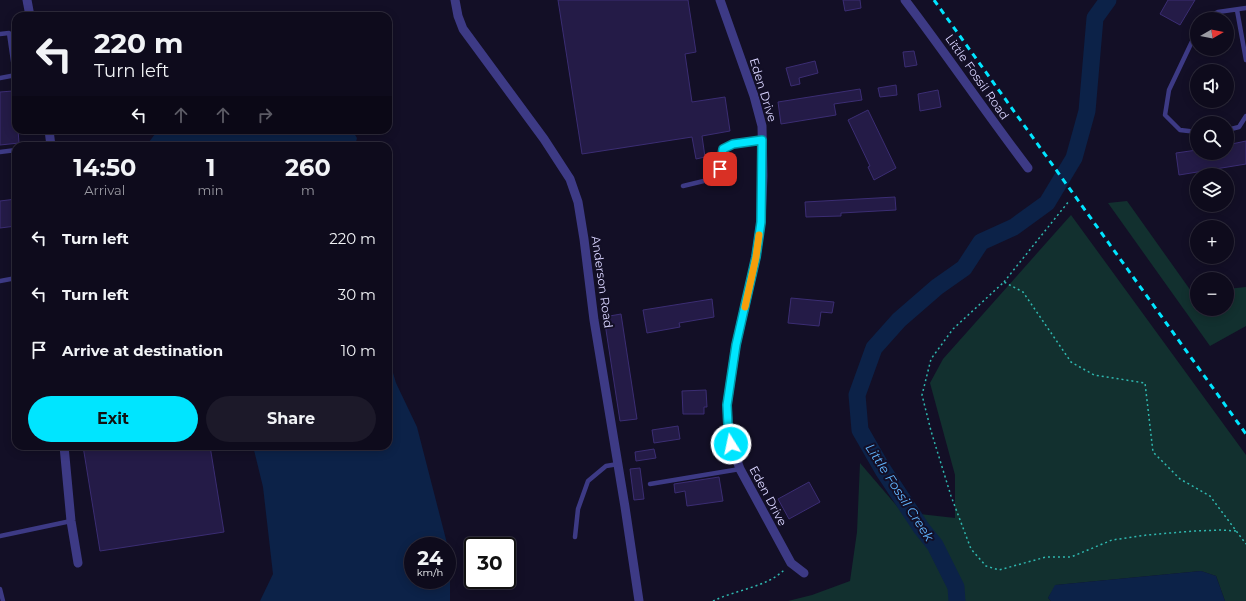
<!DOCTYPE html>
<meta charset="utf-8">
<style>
body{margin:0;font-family:Montserrat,sans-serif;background:#1c1929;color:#f1f3f6;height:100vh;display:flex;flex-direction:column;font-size:15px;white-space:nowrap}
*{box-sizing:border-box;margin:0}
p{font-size:13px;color:#9b9ba3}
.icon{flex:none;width:22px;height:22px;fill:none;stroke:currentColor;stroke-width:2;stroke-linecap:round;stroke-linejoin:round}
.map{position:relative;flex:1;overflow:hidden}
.details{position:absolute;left:12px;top:142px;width:380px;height:308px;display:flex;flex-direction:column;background:#0e0b1c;border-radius:12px;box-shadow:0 2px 10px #0003,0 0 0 1px #2e2b3b}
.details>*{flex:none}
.top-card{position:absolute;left:12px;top:12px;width:380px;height:122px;border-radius:12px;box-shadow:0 2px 10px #0003,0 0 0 1px #2e2b3b;background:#0e0b1c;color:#f1f3f6;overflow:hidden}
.needle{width:26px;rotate:81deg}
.tools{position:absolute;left:1190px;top:12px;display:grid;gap:8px}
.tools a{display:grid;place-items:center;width:44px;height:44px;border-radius:50%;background:#0e0b1c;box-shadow:0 2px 10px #0003,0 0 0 1px #2e2b3b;font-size:20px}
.speed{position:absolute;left:404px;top:537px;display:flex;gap:8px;font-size:20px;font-weight:700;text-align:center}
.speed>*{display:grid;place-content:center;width:52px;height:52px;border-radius:50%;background:#0e0b1c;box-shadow:0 2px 10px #0003,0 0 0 1px #2e2b3b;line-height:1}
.speed small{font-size:10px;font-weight:400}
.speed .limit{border:2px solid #111;border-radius:6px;background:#fff;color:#111}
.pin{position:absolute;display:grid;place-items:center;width:34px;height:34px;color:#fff;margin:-17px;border-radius:8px;box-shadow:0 2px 6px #0006}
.me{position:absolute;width:44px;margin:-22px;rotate:350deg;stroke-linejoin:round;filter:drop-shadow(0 0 3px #0008)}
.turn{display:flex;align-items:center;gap:14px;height:84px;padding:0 16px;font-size:18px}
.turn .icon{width:52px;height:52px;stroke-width:2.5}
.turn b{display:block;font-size:28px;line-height:34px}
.lanes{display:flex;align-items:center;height:38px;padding:0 16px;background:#0003;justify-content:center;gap:20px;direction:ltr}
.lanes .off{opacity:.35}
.eta{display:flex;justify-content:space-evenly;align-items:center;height:68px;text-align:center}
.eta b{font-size:24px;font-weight:700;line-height:28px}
.primary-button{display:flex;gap:8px;margin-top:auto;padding:8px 16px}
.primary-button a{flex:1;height:46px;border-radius:24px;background:#00e5ff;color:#111;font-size:16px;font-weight:700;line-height:46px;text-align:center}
.primary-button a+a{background:#1c1929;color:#f1f3f6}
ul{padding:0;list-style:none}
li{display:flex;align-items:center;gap:12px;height:56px;padding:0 16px}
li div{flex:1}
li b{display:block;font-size:15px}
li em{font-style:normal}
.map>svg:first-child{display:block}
.green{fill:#12302f}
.water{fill:#0c2248;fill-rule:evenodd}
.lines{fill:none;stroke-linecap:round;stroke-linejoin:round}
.river{stroke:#0c2248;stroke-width:17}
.building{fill:#241b47;stroke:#3b2d73}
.path{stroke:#2fb8b0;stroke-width:1.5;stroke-dasharray:2 3;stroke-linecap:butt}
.service{stroke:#3d3a85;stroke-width:4.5}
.minor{stroke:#3d3a85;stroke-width:9}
.rail{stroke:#00e5ff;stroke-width:3;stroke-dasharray:6 5;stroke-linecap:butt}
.route-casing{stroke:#0095a6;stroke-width:10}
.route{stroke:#00e5ff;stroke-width:7}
.slow{stroke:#f59e0b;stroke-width:7}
.labels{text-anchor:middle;stroke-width:4;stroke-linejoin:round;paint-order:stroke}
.street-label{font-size:12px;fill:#d9d4ff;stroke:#130f26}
.water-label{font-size:13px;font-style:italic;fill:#62b6ff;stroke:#130f26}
</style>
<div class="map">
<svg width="1246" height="601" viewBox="0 0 1246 601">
<rect width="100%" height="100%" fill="#130f26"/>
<path class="green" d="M1127 201 1191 291H1197V309H1227V289L1246 287V326L1210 346 1108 203Z
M1071 215 1246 455V601H1225L1216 576 1201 571 1056 585 1048 598 1051 601H788L812 595 850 581 857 532 860 463 902 512 955 518V475L930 383 943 359Z"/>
<path class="water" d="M158 130H352L357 138 355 146H146Z
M388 356 396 383 417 427 450 555V601H260L273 574 263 487 253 446H388ZM413 546H447V580H413Z
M1201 571 1216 576 1225 601H1051L1048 598 1055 585Z"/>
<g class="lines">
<path class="river" d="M957 601 956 587 935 545 922 529 883 470 860 430 857 395 874 348 899 320 937 287 964 268 981 242 1014 227 1047 203 1074 158 1087 111 1095 18 1108 0"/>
</g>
<path class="building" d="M558 0H688L696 52 685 54 692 102 725 97 730 131 702 136 705 157 696 159 692 137 582 154Z
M843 0H860L861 8 845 11Z
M1168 0H1195L1180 25 1160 14Z
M914 51 917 65 905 67 903 52Z
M815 61 818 73 799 78 800 84 791 86 786 68Z
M896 85 897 95 880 97 878 88Z
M860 89 862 100 834 104 836 115 781 124 778 102Z
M938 90 941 107 920 111 918 94Z
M13 91 14 98 16 97V110H15L16 130H18L19 143 0 145V92Z
M868 110 896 168 874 180 868 167 870 166 848 120Z
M1246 141V164L1179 175 1176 153 1197 150V153H1227V145Z
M895 197 896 210 841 213V216L806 217 805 202Z
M16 199V226L0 228V201Z
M791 298 834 302 832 313 821 312 819 326 788 323Z
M712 299 714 317 679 323 680 327 647 333 643 310Z
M621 314 637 419 620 421 604 317Z
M706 390 707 407H704V414H683L682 391Z
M678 426 680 439 654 443 652 430Z
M83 446H210L224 532 100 551Z
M654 449 656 458 636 461 635 452Z
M640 468 644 499 634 500 630 469Z
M719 477 723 501 687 506 685 491 675 493 674 484Z
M809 482 820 502 789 519 778 499Z"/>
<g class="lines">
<path class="path" d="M1004 282 1069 201
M1236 531 1222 530 1194 531 1147 535 1112 540 1071 557H1046L999 570 986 566 971 549 951 496 931 431 922 395 931 359 953 329 1004 282 1023 292 1071 362 1094 375 1145 383 1153 452 1180 479 1210 496 1246 544
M713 601C735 590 767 587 784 570"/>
<path class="service" d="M1237 10 1246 60
M1204 19 1218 12 1246 8
M1197 31 1169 90 1165 115 1180 130 1197 132
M0 34 9 33 15 75
M0 78 16 75
M1227 130 1239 127 1246 116
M0 152 16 150
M683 186 712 179 720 169 723 149 733 144 762 140
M0 281 16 278
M650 484 740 469
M0 536 71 521
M575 537 578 509 588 481 606 466 618 464
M0 589 3 601"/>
<path class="minor" d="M27 0 30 16
M455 0 458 16 463 29 544 139 570 179 578 202 584 239 594 320 625 507 639 601
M720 0 754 96 762 126 763 176 761 222 756 257 736 345 727 405 728 425 731 444 740 469 791 563 804 573
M905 0C947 55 986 113 1028 168
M49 130 51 146
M64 446 71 521 78 563"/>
<path class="rail" d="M934 0 1246 434"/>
</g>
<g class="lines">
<g class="route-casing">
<path id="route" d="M720 169 723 149 733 144 762 140 761 222 756 257 736 345 727 405 728 425 731 444"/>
</g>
<use href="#route" class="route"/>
<path class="slow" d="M745 307 756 257 759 235"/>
</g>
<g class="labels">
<g class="street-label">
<text transform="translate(977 77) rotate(55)" y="4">Little Fossil Road</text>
<text transform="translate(763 90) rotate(73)" y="4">Eden Drive</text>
<text transform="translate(602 282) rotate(82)" y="4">Anderson Road</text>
<text transform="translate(768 496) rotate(62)" y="4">Eden Drive</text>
</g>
<g class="water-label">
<text transform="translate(900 492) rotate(57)" y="5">Little Fossil Creek</text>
</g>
</g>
</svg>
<div class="tools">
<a><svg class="needle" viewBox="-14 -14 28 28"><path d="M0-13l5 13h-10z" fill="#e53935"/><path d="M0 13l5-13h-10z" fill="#9b9ba3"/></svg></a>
<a><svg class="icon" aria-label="sound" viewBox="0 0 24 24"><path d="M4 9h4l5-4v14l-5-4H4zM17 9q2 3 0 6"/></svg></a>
<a><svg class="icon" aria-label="search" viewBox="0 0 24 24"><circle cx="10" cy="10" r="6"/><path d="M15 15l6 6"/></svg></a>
<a><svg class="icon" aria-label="layers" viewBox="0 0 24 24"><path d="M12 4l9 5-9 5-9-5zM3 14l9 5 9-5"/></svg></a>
<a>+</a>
<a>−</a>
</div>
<div class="speed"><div>24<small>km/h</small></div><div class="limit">30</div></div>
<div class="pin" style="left:720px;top:169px;background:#d93025"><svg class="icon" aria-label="arrive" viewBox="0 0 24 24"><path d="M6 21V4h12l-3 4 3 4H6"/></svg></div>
<svg class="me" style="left:731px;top:444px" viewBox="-20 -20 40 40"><circle r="17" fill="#00e5ff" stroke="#fff" stroke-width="3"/><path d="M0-11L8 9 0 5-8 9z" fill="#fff"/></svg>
<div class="top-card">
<div class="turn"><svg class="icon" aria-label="left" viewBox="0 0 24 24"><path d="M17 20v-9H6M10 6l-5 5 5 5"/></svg><div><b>220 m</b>Turn left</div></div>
<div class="lanes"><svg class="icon" aria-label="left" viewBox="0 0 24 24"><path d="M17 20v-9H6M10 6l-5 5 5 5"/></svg><svg class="icon off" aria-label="ahead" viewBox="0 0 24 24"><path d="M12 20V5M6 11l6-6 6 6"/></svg><svg class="icon off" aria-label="ahead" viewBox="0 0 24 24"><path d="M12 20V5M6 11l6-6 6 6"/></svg><svg class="icon off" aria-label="right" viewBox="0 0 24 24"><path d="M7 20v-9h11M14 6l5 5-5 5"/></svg></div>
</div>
<section class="details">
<div class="eta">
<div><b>14:50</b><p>Arrival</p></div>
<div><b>1</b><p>min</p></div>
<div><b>260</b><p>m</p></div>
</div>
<ul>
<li><svg class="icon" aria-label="left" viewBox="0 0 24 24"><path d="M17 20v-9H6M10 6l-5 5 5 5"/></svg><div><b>Turn left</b></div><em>220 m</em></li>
<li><svg class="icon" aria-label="left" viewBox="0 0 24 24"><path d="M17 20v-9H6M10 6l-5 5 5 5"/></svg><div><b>Turn left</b></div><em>30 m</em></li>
<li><svg class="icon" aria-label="arrive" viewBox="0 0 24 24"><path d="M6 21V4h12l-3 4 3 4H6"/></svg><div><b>Arrive at destination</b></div><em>10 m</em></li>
</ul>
<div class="primary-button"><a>Exit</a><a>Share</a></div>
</section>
</div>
